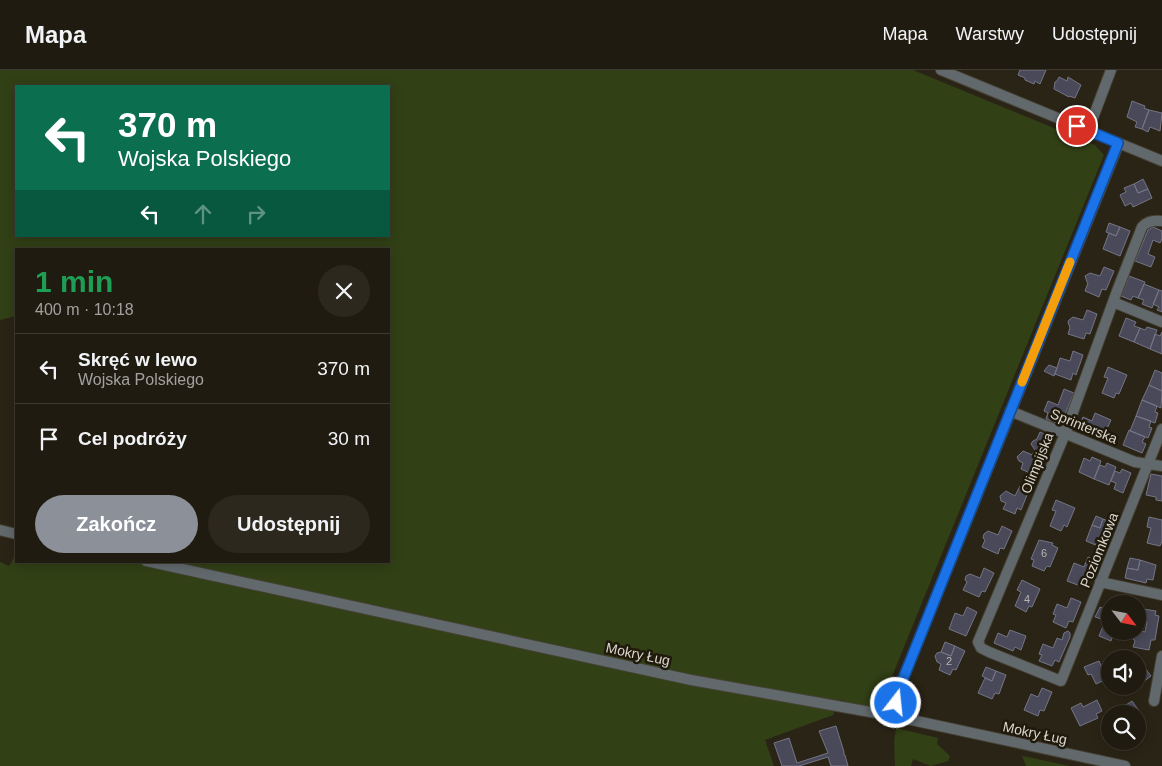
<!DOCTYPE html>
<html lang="pl">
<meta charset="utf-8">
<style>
body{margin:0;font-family:Helvetica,sans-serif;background:#2d281e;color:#f1f3f6;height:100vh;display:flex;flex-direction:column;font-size:19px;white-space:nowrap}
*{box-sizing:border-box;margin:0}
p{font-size:16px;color:#a2a19f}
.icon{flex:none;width:28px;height:28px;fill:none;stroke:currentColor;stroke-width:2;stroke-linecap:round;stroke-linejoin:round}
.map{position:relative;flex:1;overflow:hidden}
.sheet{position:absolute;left:15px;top:178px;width:375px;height:315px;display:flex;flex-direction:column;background:#201b10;border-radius:0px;box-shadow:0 2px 12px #0003,0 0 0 1px #3d3930}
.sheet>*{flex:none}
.banner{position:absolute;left:15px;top:15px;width:375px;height:152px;border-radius:0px;box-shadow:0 2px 12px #0003,0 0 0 1px #3d3930;background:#0b6e4f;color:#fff;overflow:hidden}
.needle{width:32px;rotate:122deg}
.buttons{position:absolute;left:1101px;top:525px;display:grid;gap:10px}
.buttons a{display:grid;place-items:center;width:45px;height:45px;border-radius:50%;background:#201b10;box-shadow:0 2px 12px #0003,0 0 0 1px #3d3930;font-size:25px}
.pin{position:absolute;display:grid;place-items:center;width:42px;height:42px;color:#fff;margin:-21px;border:2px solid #fff;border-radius:50%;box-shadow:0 1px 5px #0007}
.me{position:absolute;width:55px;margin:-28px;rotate:16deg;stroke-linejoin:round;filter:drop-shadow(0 0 4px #0008)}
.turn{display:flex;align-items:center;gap:18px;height:105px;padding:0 20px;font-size:22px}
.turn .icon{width:65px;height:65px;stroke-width:2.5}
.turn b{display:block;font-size:35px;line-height:42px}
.lanes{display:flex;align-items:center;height:48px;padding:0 20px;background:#0003;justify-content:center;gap:25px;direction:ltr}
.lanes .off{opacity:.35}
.round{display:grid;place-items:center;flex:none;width:52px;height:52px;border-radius:26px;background:#2d281e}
.overview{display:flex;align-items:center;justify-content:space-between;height:85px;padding:0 20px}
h1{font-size:30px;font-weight:700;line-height:38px;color:#1e9e55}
.action{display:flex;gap:10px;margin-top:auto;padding:10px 20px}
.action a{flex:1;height:58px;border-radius:30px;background:#8c9099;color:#fff;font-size:20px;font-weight:700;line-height:58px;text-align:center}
.action a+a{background:#2d281e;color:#f1f3f6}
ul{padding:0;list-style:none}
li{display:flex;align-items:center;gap:15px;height:70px;padding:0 20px;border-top:1px solid #3d3930}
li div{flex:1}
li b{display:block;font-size:19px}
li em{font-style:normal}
header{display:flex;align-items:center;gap:30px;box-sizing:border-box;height:70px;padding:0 25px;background:#201b10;border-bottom:1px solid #3d3930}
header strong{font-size:24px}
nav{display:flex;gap:28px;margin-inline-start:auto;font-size:18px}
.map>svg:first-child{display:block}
.green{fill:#314015;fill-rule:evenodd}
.building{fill:#494959;stroke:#747586}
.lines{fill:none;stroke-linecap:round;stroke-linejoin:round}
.street-casing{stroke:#464033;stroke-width:12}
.street{stroke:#61696d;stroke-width:10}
.route-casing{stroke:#114b97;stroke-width:12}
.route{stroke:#1a73e8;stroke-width:9}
.slow{stroke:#f59e0b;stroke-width:9}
.labels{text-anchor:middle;stroke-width:5;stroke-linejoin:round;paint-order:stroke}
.number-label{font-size:11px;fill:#b6b3b0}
.street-label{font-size:14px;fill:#dad6cd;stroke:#201a0c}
</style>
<header>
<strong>Mapa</strong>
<nav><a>Mapa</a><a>Warstwy</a><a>Udostępnij</a></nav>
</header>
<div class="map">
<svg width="1162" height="696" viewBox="0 0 1162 696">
<rect width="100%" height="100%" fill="#2a2416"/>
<path class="green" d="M0 0H913L1095 75 1104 85 880 636 871 638 840 630 833 645 765 670 774 696H0V492L9 496 16 484V491H389V179H16V246L0 250ZM16 16H389V166H16Z
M896 658 938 668 937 674 950 686 948 691 931 696 913 689 911 696H895L894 671Z
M1022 686H1023L1070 696H1026Z"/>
<path class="building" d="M1020 0H1046L1040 14 1035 11 1034 14 1025 10V8L1018 5Z
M1059 7 1067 11 1068 7 1081 15 1075 28 1069 26V27L1054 19 1055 12 1057 11Z
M1132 31 1145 36 1144 38 1149 40 1142 59 1135 57 1137 52 1127 47Z
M1149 40 1162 43 1160 61 1150 57 1148 62 1142 59Z
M1143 109 1148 119 1138 123 1134 114Z
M1134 114 1138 123 1148 119 1152 128 1133 137 1131 133 1125 136 1120 125 1126 122 1124 118Z
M1109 153 1120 157 1116 166 1106 162Z
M1120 157 1130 161 1120 186 1103 179 1109 163 1116 166Z
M1153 157 1162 161V169L1160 173 1153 170 1148 184 1155 187 1151 197 1135 191 1148 160Z
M1104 197 1114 201 1106 220 1102 219 1099 227 1085 221 1088 213 1087 212 1085 206 1090 203 1100 206Z
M1129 206 1145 212 1138 228 1133 226 1131 230 1121 226Z
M1144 214 1159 220 1152 238 1142 234 1144 230 1138 228Z
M1159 220 1162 221V242L1157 240 1159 237 1153 234Z
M1087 240 1097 244 1090 264 1086 263 1084 269 1068 264 1070 258 1068 252 1069 250 1073 247 1083 250Z
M1126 248 1136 252 1134 256 1140 258 1134 272 1119 266Z
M1147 257 1157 260 1150 279 1134 272 1140 258 1145 260Z
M1162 262V284L1150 279 1155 264 1160 266Z
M1073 281 1083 285 1076 305 1073 303 1071 310 1055 304 1060 288 1070 291Z
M1049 295 1057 298 1054 306 1044 301Z
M1108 297 1127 305 1119 324 1116 323 1114 328 1102 323 1108 308 1104 307Z
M1155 300 1162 303V321L1149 315Z
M1149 315 1162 321 1161 338 1142 330Z
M1064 319 1074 323 1063 349 1060 348 1057 353 1046 349 1048 343 1044 341 1048 331 1058 335Z
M1142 330 1157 336 1155 342 1158 343 1155 353 1136 346Z
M1095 343 1111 350 1105 363 1099 361 1098 365 1079 357 1083 347 1092 351Z
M1136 346 1151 351 1149 357 1152 358 1148 368 1130 361Z
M1129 360 1145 367 1142 372 1146 374 1142 383 1123 375Z
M1040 362 1051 367 1042 389 1032 385 1035 380 1031 374 1033 371 1037 369Z
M1023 381 1042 389 1038 399 1034 398 1032 404 1021 399 1023 393 1019 391 1017 387Z
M1092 387 1101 391 1094 409 1079 402 1084 388 1090 391Z
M1107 393 1116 397 1109 415 1094 409 1100 395 1105 397Z
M1122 399 1131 403 1123 423 1114 419 1116 413 1111 411 1115 401 1120 403Z
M1151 404 1162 406V431L1156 430V427L1146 425Z
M1020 416 1029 420 1021 440 1017 438 1015 444 1003 439 1006 433 1001 431 1000 426 1006 421 1015 426Z
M1056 430 1075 438 1067 457 1064 455 1061 461 1050 456 1056 441 1052 440Z
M1096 446 1103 449 1100 458 1092 455Z
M1149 447 1162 450V471L1160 476 1147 473 1151 458 1147 457Z
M1103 449 1113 453 1103 478 1086 471 1092 455 1100 458Z
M1002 456 1012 461 1004 479 1000 478 998 484 982 477 985 470 983 468 984 464 988 461 998 465Z
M1039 470 1053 473 1052 475 1058 478 1050 497 1047 496 1044 501 1032 496 1034 490 1031 489Z
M1088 487 1098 492 1090 511 1086 510 1083 517 1067 511 1074 493 1084 497Z
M1130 488 1140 490 1138 500 1127 498Z
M1140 490 1156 495 1153 510 1147 509 1146 513 1125 508 1127 498 1138 500Z
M984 498 994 503 985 522 982 521 979 527 963 520 967 512 965 510 966 506 970 504 980 508Z
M1022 510 1040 519 1032 537 1029 536 1026 542 1015 536 1021 522 1017 520Z
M1071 528 1081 532 1073 552 1069 551 1066 558 1053 552 1056 545 1053 544 1057 534 1067 538Z
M967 537 977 542 966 566 949 559 955 543 963 546Z
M1100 537 1105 539 1101 549 1095 547Z
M1105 539 1110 541V561H1119L1117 566 1113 565 1111 571 1099 566 1105 551 1101 549Z
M1143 539 1156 541 1155 545 1159 546 1155 570H1151L1149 580 1133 577 1135 571 1130 566 1132 562 1138 560 1145 562 1147 552 1141 551 1142 549 1139 545Z
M1010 560 1026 566 1021 580 1015 577 1013 581 994 573 998 563 1007 567Z
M1068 561 1070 563V567L1059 592 1055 590 1052 596 1039 591 1042 585 1039 584 1043 574 1053 578 1057 568 1062 570 1064 563Z
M945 572 955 576 951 586 941 582Z
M955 576 965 581 956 600 953 599 950 605 939 600 941 594 937 592 935 586 937 583 941 582 951 586Z
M1138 589 1145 598 1138 603Z
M1099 591 1107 609 1096 614 1091 604 1088 605 1084 597Z
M986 597 996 601 992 611 982 606Z
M1145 598 1151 606 1138 616V603Z
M996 601 1006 605 999 624 995 623 992 629 978 623 985 608 992 611Z
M1124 616H1137L1129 622Z
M1042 618 1052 622 1044 641 1040 640 1038 646 1024 640 1031 624 1038 627Z
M1097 630 1102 641 1096 644 1098 648 1080 656 1071 638 1081 633 1083 637Z
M1132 631 1144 648 1141 650 1145 656 1138 661V644H1128L1123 637Z
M836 656 844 682V685H845L848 696H831L828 687 799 696H782L774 673 789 668 797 693 828 683 819 661Z"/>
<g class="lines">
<g class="street-casing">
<path id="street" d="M941 0 1162 91
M1088 61 1111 0
M1162 151C1154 150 1147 151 1142 157L1117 221 1065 364 978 572 981 578 989 582 1061 611 1162 359
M1113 232 1162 252
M1010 341 1135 392 1162 396
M0 460 16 464
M146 491 691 610 893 646 1125 696
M1100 512 1162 525
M1154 631 1162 586
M893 646 899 619 1119 73"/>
</g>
<use href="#street" class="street"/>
</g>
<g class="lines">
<g class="route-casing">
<path id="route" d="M896 633 899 619 1118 73 1077 56"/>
</g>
<use href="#route" class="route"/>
<path class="slow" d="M1022 312 1070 192"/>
</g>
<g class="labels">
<g class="number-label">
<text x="1044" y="487">6</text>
<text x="1027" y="533">4</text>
<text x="949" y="595">2</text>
</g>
<g class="street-label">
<text transform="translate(1084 356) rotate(22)" y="5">Sprinterska</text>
<text transform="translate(1037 393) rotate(-68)" y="5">Olimpijska</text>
<text transform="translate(1099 480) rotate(-68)" y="5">Poziomkowa</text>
<text transform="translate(638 584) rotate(12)" y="5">Mokry Ług</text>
<text transform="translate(1035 663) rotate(12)" y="5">Mokry Ług</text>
</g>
</g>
</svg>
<div class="buttons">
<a><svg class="needle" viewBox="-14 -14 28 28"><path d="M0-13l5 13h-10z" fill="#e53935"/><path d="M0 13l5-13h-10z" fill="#a2a19f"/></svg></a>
<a><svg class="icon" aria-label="sound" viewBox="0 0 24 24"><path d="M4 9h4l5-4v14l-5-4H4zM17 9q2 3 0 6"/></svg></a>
<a><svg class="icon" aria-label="search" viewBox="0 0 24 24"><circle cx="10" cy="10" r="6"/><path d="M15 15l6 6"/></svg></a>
</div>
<div class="pin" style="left:1077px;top:56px;background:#d93025"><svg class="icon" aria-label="arrive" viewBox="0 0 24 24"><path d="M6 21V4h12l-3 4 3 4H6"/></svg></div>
<svg class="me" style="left:896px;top:633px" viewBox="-20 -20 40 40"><circle r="17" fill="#1a73e8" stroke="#fff" stroke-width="3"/><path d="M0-11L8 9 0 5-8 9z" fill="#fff"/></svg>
<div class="banner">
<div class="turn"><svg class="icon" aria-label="left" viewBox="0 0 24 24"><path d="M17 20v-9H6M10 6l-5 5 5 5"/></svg><div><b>370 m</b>Wojska Polskiego</div></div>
<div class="lanes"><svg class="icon" aria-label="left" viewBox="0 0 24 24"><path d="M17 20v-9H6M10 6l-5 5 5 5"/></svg><svg class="icon off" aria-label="ahead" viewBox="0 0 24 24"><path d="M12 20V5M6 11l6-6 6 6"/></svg><svg class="icon off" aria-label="right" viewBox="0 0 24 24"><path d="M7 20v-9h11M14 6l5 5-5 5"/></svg></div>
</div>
<section class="sheet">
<div class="overview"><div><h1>1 min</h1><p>400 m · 10:18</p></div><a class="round"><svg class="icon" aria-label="close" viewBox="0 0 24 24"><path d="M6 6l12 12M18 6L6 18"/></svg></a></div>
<ul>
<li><svg class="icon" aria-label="left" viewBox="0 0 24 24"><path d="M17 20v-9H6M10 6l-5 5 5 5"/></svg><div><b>Skręć w lewo</b><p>Wojska Polskiego</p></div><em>370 m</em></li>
<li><svg class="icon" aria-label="arrive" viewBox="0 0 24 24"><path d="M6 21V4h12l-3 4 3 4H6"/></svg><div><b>Cel podróży</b></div><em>30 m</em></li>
</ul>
<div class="action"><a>Zakończ</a><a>Udostępnij</a></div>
</section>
</div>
